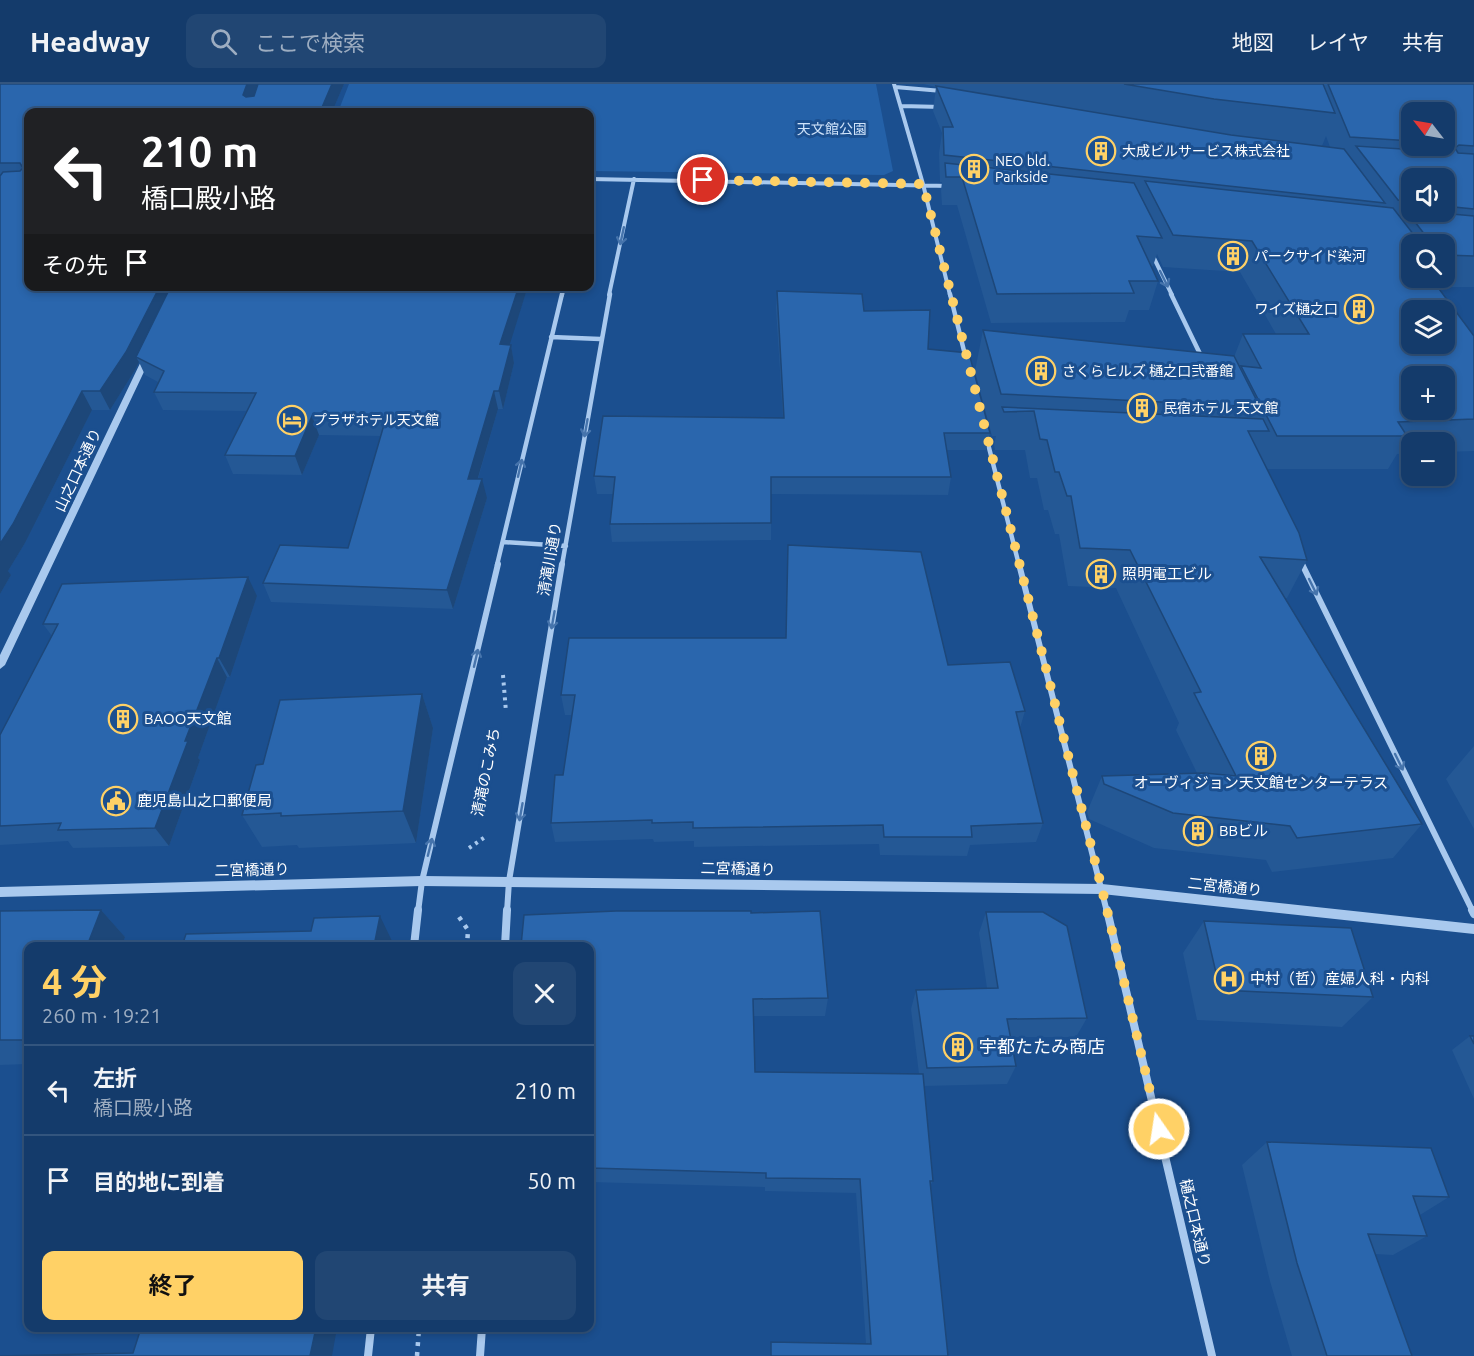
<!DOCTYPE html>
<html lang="ja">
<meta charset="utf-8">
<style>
body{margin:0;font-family:Ubuntu,"Noto Sans JP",sans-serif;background:#214673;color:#f1f3f6;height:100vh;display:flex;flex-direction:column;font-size:22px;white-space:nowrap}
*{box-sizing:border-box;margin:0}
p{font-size:20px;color:#9dadc1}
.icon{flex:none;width:33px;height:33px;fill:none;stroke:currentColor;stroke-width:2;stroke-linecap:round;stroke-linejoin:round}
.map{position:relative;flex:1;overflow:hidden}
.details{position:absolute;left:24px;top:858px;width:570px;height:390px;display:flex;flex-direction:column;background:#143b6b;border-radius:12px;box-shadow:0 3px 9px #0003,0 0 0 2px #33557e}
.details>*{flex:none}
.guide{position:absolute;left:24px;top:24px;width:570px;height:183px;border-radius:12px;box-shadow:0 3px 9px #0003,0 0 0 2px #33557e;background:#202124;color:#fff;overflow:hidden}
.needle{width:39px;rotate:301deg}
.fabs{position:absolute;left:1401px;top:18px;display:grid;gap:12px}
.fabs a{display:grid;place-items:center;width:54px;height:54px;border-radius:12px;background:#143b6b;box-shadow:0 3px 9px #0003,0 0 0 2px #33557e;font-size:30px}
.pin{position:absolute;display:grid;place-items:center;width:51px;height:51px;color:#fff;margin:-26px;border:3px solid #fff;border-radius:50%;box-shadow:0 2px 6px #0007}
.me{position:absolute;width:66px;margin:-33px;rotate:347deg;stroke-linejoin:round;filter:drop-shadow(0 0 4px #0008)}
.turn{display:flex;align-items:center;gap:21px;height:126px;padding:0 18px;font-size:27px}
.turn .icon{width:78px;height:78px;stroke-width:2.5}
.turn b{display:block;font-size:42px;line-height:51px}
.then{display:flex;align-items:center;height:57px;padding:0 18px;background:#0003;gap:12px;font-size:22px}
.round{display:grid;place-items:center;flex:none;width:63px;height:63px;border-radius:12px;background:#214673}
.headline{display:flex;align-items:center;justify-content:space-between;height:102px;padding:0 18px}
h1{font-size:36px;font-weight:700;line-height:45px;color:#ffd166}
.button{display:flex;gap:12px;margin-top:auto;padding:12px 18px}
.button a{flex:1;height:69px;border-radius:12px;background:#ffd166;color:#111;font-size:24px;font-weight:700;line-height:69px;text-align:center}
.button a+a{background:#214673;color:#f1f3f6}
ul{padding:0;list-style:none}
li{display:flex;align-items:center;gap:18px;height:90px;padding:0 18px;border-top:2px solid #33557e}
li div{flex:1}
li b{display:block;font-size:22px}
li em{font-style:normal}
header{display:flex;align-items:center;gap:36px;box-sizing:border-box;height:84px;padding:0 30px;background:#143b6b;border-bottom:2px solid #33557e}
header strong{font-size:28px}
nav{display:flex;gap:33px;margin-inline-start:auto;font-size:21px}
.search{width:420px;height:54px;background:#214673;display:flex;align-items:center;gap:15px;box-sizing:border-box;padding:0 21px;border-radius:12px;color:#9dadc1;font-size:22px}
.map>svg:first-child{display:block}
.green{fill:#2461a8}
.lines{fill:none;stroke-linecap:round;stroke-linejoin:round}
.path-far1{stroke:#a9c9ee;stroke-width:4;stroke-dasharray:3 4.5;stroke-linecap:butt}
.path{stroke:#a9c9ee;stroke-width:4.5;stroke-dasharray:4 6;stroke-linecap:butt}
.minor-far3{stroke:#a9c9ee;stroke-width:4}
.minor-far2{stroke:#a9c9ee;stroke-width:4.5}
.minor-far1{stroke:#a9c9ee;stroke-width:6}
.minor{stroke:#a9c9ee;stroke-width:8}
.tertiary{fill:#a9c9ee;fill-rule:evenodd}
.wall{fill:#245895;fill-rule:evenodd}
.shaded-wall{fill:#1d4779}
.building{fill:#2a66ad;stroke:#1d4779;stroke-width:1.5;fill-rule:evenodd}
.oneway{stroke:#4674ac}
.route{stroke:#ffd166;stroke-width:10;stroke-dasharray:0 18}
.labels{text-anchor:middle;stroke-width:6;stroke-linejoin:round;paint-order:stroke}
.far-park-label{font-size:14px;fill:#cfe3fa;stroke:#1b4f8f}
.far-poi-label{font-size:14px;fill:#fff;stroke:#1b4f8f;text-anchor:start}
.street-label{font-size:15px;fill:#fff;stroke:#1b4f8f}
.poi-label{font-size:15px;fill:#fff;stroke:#1b4f8f;text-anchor:start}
.near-poi-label{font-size:18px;fill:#fff;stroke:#1b4f8f;text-anchor:start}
</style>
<header>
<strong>Headway</strong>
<div class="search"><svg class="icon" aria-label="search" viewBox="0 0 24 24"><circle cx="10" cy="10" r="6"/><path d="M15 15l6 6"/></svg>ここで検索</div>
<nav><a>地図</a><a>レイヤ</a><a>共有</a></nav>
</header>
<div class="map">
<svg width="1474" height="1272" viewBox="0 0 1474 1272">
<rect width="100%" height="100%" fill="#1b4f8f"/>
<path class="green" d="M349 0H876L893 87 884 91 590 87V28H338Z"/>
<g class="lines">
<path class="path-far1" d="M503 591 506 628
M469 764 485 753"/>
<path class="path" d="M459 833 468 846 467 862
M417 1272 419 1244"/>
<path class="minor-far3" d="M894 0 923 100 950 211
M895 3 942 7
M901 22 942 23
M590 95 949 102
M1152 170 1172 211
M562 211 564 202
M609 211 634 95"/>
<path class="minor-far2" d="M950 210 966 275
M1171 210 1202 274
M551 253 600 255
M986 352 1019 481
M503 458 566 462
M1301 478 1303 481
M497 481 562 210
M562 481 610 210"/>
<path class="minor-far1" d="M1019 480 1107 828
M1302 480 1473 828
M418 828 422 797 498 480
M507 828 509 797 562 480"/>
<path class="minor" d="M1107 826 1212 1272
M1472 826 1474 830
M414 862 418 826
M505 862 507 826
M368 1272 371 1244
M480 1272 482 1244"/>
<path class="tertiary" d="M144 271H147L151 273 5 581 0 585V571Z
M422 792 1102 800 1474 840V850L1102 810 422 802 0 813V803Z"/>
</g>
<path class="wall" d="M0 0H344L332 28H28V202H528L509 261H511L514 279 503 325H498L478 395 487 414 453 525 271 518 263 499 348 464 381 352 319 351 302 391 233 390 225 371 246 327 163 326 154 308 158 298 145 291 139 278 135 286 110 326H92L25 459 8 487 11 491 0 510Z
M923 0H1474V203H1438L1474 252V367L1444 368V358H1412V369L1397 370 1388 385H1267L1307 476 1287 514H1285L1422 740 1393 774 1272 788 1266 776 1154 764 1089 735 1087 728 1102 692 1197 689 1176 646 1179 639 1116 504 1068 502 1059 450H1055L1048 426H1044L1037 394H1030L1025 366H995L994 361 996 352H992L975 287 983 246 1234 273 1243 250H1276L1240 188 1163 183 1157 170 1153 182H1151L1158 197 1149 226H1129L1125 238 991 239 957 121H942L941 106 942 98H940L939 69 942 49 933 27 936 3ZM1412 28H1444V62H1412ZM1326 52 1330 63 1322 62ZM1412 94H1444V128H1412ZM1412 160H1444V194H1412Z
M777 207 864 227 928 265 990 349 986 366H947L951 393 948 411 771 410V456L612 458 610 440 613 410H597L594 392 783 334 776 224Z
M788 461 948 581 1025 627 1020 644 1043 739 1036 758 970 761 967 772 880 771 879 760 694 763V757L654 758 653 755 555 758 551 739 563 691 572 631H565L561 611 786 554Z
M257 512 230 593H227L198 674 200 676 169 762 73 764 68 757 0 761V651L52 552 43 540Z
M422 610 433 644 416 759 299 764 297 761 262 763 242 731 263 680Z
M1474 662V745L1446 695Z
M101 826 125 853 122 862H28V980L0 981V827Z
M986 828 1087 934 1076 953H1011L1016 982 1007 1000 924 1002 933 1097 930 1102 948 1272H770L771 1258 866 1260 856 1109 765 1107V1103L590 1098V862L751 829 828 914 825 932H753L755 988 919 990 911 925 916 906 987 904 979 849Z
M1204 837 1373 913 1342 943 1197 936 1183 869Z
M1470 952H1474V1015L1452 966Z
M1267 1058 1449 1113 1420 1131 1427 1152 1393 1171 1375 1170 1412 1272H1292L1270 1197 1242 1081Z"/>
<path class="shaded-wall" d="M247 0H258L249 27 243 11Z
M332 0H344L332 28H320Z
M160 202H177L136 273 139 278 135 286 110 326 100 307Z
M519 202H528L504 279 500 260Z
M511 261 514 279 503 325 499 307Z
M82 307 92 326 25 459 8 487 11 491 0 510V460Z
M494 307 498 325 472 414 468 395Z
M312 332 319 351 302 391 295 372Z
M482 395 487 414 453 525 447 506Z
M248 493 257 512 230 593 219 574Z
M217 574 227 593 198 674 200 676 169 762 155 744 185 657Z
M422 610 433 644 416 759 403 727Z
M101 826 125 853 122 862H87Z
M380 832 392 857 391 862H374Z
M316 1244H337L332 1272H310Z"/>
<path class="building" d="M0 0H247L243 11 246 13 254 12 258 0H332L320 28H28V202H160L126 268 100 307H82L13 440 0 460V92L3 88 20 87 23 84 20 79H0Z
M1124 0H1323L1335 29 1214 15Z
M1328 0H1474V62L1459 61 1455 64 1458 69 1474 70V125L1444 122V94H1412V118L1398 116 1356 62 1449 68 1453 63 1450 60 1444 59V28H1412V57L1350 53Z
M936 2 1231 51 1344 65 1385 119 944 71 943 43H953Z
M945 79 1134 99 1162 154 1137 152 1158 197H1129L1134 209 997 210 962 93H946Z
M1145 97 1393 124 1421 160H1412V194H1431L1474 252V335L1398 338 1407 352H1277L1241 282 1261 284 1243 250H1309L1252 157 1173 151ZM1412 226H1444V260H1412ZM1412 292H1444V326H1412Z
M1405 125 1412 126V128H1429L1474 132V172L1444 171V160H1432Z
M171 202H519L500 260 511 261 499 307H494L468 395H482L447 506 263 499 280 461 348 464 386 334 312 332 295 372 225 371 256 309 154 308 164 287 136 273Z
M777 207 862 210 864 227 930 226 928 265 969 269 990 349H944L951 393H771V439L610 440 615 393 594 392 603 332 784 334Z
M983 246 1234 272 1260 323 1001 310Z
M1002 323 1263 335 1269 347H1248L1299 449 1307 476 1260 473 1422 740 1297 754 1290 742 1173 729 1104 700 1102 692 1204 689 1236 692 1194 609 1201 608 1130 466 1080 464 1071 412H1067L1059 388H1055L1047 356 1040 355 1034 327 1004 328Z
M788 461 921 468 948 581 1010 578 1025 627 1016 628 1043 739 971 742 972 753H884L883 741 693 744V738L652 739V736L551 739 555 691H563L575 611H561L569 554H786Z
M248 493 219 574H217L185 657H188L155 744 58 746 61 739 0 742V651L58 540H43L62 500Z
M422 610 403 727 281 732V729L242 731 256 681 263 680 280 616Z
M101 826 87 862H28V956H0V827Z
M616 827H751V829L820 827 828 914 753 915 755 988 923 990 933 1097H930L948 1272H771V1258L871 1260 860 1095 766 1094V1089L590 1084V862H521L524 831Z
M986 828H1043L1067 842 1087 934 1007 935 1016 982 927 984 916 906 998 904Z
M380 832 374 862H182L186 850 311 847 314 834Z
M1204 837 1351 844 1373 913 1220 906Z
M1470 952H1474V960Z
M1267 1058 1431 1064 1449 1113 1413 1112 1427 1152 1368 1150 1412 1272H1327L1297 1179Z
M141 1244H316L310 1272H0L133 1269Z"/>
<defs><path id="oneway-shaft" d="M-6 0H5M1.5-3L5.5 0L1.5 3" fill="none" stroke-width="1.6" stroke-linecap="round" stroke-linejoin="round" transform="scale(1.5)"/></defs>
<g class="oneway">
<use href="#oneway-shaft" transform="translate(622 152) rotate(102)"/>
<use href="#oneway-shaft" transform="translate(1164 195) rotate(64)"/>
<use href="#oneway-shaft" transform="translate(586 344) rotate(100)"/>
<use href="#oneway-shaft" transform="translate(520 384) rotate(-77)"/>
<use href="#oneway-shaft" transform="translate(1313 503) rotate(64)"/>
<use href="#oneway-shaft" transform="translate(553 536) rotate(100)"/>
<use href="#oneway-shaft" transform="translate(476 574) rotate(-77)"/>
<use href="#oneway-shaft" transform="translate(1399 678) rotate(64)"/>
<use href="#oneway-shaft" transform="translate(521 728) rotate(100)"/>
<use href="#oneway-shaft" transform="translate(430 763) rotate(-76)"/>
</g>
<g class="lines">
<path class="route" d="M703 96 923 100 1102 805 1159 1045"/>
</g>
<defs>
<g id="building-ring" transform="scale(1.5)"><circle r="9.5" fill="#1b4f8f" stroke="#ffd166" stroke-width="1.5"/><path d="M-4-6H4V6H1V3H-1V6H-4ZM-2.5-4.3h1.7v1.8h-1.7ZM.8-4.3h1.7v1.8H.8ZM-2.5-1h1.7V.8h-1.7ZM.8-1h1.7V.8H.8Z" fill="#ffd166"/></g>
<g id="hotel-ring" transform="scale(1.5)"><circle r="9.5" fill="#1b4f8f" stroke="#ffd166" stroke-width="1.5"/><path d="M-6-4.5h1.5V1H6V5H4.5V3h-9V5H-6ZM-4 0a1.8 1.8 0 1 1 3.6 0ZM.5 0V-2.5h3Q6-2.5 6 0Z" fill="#ffd166"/></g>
<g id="civic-ring" transform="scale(1.5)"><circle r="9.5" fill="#1b4f8f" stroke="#ffd166" stroke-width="1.5"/><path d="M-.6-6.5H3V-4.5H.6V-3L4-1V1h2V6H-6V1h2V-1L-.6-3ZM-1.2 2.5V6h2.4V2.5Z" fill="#ffd166"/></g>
<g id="hospital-ring" transform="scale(1.5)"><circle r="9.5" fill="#1b4f8f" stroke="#ffd166" stroke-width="1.5"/><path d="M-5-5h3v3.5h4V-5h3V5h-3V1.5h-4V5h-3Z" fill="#ffd166"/></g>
</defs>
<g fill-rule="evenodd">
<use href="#building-ring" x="1101" y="67"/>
<use href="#building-ring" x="974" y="85"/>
<use href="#building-ring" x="1233" y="172"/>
<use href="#building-ring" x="1359" y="225"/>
<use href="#building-ring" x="1041" y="287"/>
<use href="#building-ring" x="1142" y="324"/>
<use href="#hotel-ring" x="292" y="336"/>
<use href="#building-ring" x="1101" y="490"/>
<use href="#building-ring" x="123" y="635"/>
<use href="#building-ring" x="1261" y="672"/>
<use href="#civic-ring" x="116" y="717"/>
<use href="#building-ring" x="1198" y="747"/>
<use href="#hospital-ring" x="1229" y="895"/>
<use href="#building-ring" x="958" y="963"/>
</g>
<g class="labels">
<g class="far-park-label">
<text x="832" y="50">天文館公園</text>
</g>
<g class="far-poi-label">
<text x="1122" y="72">大成ビルサービス株式会社</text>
<text x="995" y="82">NEO bld.<tspan x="995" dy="16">Parkside</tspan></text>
<text x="1254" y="177">パークサイド染河</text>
<text x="1338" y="230" text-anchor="end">ワイズ樋之口</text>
<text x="1062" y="292">さくらヒルズ 樋之口弐番館</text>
<text x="1163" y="329">民宿ホテル 天文館</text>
<text x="313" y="341">プラザホテル天文館</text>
</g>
<g class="street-label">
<text transform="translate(78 386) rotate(-65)" y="5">山之口本通り</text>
<text transform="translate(550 475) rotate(-80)" y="5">清滝川通り</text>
<text transform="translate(486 688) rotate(-79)" y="5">清滝のこみち</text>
<text transform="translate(738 785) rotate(1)" y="5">二宮橋通り</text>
<text transform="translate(252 786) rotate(-1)" y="5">二宮橋通り</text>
<text transform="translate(1225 803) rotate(6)" y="5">二宮橋通り</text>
<text transform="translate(1195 1139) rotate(77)" y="5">樋之口本通り</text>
</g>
<g class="poi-label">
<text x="1122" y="495">照明電工ビル</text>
<text x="144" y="640">BAOO天文館</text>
<text x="1261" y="704" text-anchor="middle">オーヴィジョン天文館センターテラス</text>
<text x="137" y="722">鹿児島山之口郵便局</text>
<text x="1219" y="752">BBビル</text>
<text x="1250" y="900">中村（哲）産婦人科・内科</text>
</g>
<g class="near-poi-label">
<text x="979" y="969">宇都たたみ商店</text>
</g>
</g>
</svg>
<div class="fabs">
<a><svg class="needle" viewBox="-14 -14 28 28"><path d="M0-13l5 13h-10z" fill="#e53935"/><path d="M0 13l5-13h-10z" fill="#9dadc1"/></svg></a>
<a><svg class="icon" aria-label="sound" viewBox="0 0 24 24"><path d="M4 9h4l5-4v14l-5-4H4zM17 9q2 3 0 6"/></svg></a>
<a><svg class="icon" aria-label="search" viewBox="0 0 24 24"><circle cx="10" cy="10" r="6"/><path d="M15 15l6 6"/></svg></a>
<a><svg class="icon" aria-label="layers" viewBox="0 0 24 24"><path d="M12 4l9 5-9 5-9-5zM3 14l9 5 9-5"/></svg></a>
<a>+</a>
<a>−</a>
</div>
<div class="pin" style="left:703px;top:96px;background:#d93025"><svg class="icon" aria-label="arrive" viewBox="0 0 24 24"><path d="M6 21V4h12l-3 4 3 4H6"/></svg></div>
<svg class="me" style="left:1159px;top:1045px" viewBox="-20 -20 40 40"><circle r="17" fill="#ffd166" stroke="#fff" stroke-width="3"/><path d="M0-11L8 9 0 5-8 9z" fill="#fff"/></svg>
<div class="guide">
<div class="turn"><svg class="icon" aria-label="left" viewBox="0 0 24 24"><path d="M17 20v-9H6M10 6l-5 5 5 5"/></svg><div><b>210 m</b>橋口殿小路</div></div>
<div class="then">その先<svg class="icon" aria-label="arrive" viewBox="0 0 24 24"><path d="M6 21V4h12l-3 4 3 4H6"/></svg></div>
</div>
<section class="details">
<div class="headline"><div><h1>4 分</h1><p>260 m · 19:21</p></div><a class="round"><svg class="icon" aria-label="close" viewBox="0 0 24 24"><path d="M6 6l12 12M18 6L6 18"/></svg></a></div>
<ul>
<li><svg class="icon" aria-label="left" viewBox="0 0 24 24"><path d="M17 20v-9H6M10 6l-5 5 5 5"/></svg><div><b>左折</b><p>橋口殿小路</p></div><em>210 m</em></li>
<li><svg class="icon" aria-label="arrive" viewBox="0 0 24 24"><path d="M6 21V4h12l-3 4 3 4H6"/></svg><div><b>目的地に到着</b></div><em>50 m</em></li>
</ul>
<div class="button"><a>終了</a><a>共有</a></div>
</section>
</div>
